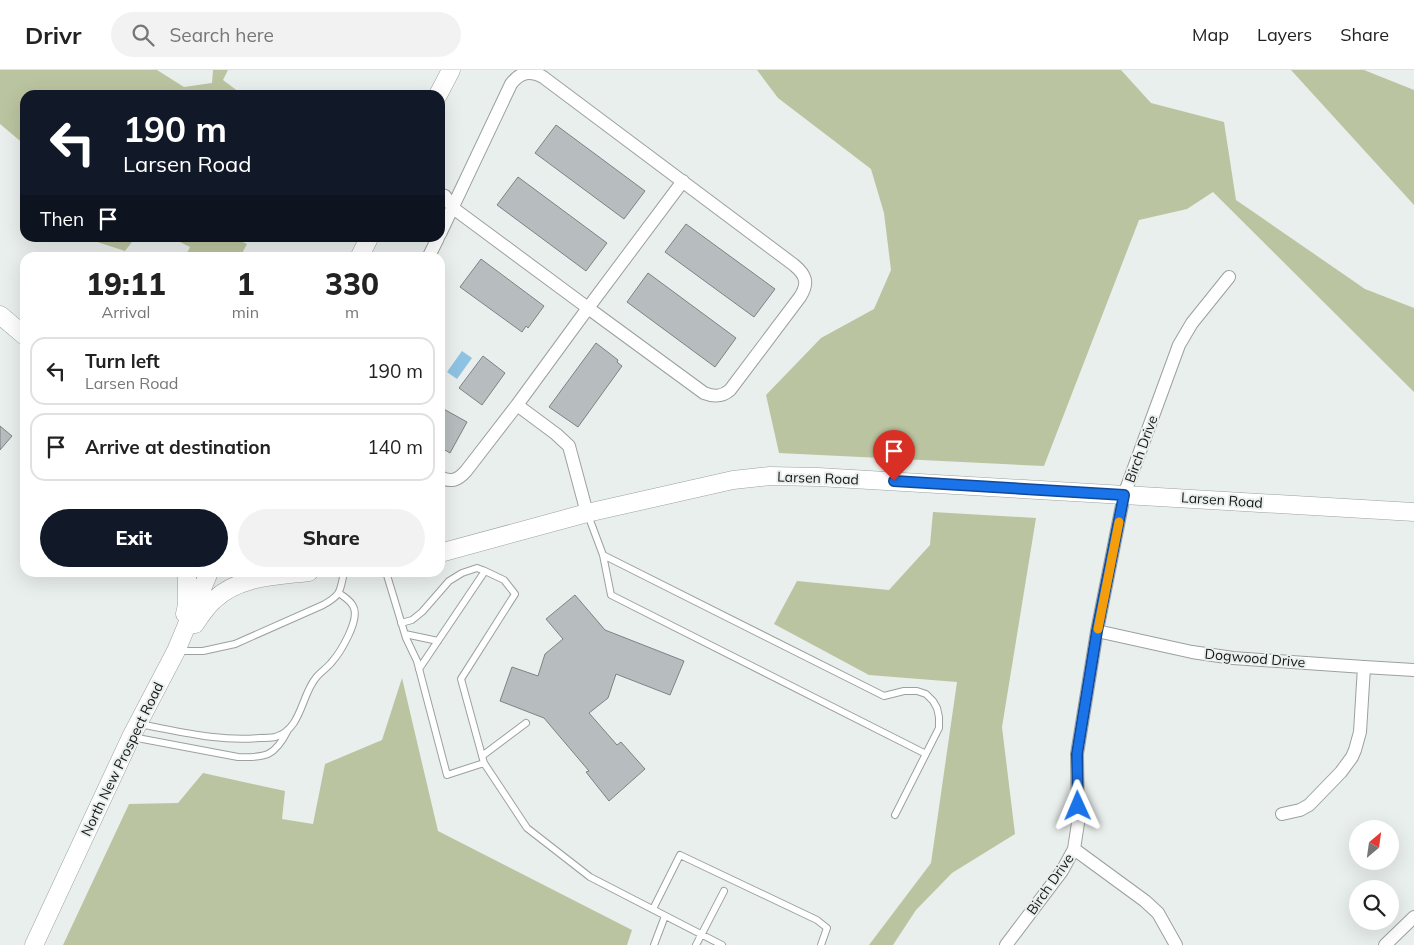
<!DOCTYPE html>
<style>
body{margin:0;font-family:Mulish,sans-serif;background:#f2f2f2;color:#222;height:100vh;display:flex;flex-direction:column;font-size:19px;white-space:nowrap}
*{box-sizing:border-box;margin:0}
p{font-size:16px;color:#767676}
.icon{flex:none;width:28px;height:28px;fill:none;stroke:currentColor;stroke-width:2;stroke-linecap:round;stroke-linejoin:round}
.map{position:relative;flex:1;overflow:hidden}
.sheet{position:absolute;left:20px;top:182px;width:425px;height:325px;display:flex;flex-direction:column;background:#fff;border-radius:15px;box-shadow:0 5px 20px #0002}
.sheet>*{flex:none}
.top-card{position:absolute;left:20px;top:20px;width:425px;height:152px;border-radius:15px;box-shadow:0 5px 20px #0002;background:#111827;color:#fff;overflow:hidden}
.needle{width:32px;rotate:29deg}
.tools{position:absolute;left:1349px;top:750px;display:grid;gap:10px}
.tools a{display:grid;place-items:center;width:50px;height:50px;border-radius:50%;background:#fff;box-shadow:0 5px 20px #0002;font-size:25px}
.pin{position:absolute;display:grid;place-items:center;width:42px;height:42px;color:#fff;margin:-51px -21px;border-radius:50% 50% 50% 0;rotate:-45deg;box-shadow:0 0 5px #0007}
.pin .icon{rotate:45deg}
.me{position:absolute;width:55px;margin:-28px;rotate:359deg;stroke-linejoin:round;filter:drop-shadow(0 0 4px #0008)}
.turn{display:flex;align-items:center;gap:18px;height:105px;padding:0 20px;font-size:22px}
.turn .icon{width:65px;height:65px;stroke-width:2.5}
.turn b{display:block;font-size:35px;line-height:42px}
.then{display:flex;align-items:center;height:48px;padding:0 20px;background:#0003;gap:10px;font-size:19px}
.eta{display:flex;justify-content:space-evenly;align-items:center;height:85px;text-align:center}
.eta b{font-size:30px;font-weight:800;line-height:35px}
.cta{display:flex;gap:10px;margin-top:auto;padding:10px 20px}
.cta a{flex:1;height:58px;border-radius:30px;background:#111827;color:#fff;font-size:20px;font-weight:800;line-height:58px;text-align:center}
.cta a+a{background:#f2f2f2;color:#222}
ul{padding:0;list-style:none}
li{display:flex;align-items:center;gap:15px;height:68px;margin:0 10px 8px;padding:0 10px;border:2px solid #e0e0e0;border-radius:15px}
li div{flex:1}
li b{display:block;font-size:19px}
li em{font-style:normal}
header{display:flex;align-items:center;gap:30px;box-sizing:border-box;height:70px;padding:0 25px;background:#fff;border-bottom:1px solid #e0e0e0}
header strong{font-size:24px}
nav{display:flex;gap:28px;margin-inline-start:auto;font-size:18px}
.search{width:350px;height:45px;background:#f2f2f2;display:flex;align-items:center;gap:12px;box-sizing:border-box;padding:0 18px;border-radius:28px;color:#767676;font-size:19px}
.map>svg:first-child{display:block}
.green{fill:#bbc4a0}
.water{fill:#8fc3e3}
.building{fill:#b7bdbe;stroke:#7d8283}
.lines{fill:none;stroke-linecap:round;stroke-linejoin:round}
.lane-casing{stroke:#9ca1a0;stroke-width:8}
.street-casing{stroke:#9ca1a0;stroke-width:14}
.secondary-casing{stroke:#9ca1a0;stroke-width:19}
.lane{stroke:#fff;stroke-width:6}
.street{stroke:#fff;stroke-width:12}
.secondary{stroke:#fff;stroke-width:18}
.route-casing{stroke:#114b97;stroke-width:12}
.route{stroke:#1a73e8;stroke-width:9}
.slow{stroke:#f59e0b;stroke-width:9}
.labels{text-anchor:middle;stroke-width:4;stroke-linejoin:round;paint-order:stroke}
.street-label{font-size:14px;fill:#151716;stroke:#e9efed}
</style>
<header>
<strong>Drivr</strong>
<div class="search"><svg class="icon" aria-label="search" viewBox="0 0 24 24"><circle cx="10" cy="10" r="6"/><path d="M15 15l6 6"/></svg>Search here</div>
<nav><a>Map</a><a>Layers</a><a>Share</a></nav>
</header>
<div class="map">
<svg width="1414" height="875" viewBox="0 0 1414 875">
<rect width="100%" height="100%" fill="#e9efed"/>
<path class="green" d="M0 0H157L184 17 212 13 213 0H228L223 10 243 25H25V75L0 54Z
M757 0H1121L1151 33 1224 52 1236 130 1365 219 1414 238V322L1213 122 1187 139 1139 150 1044 396 779 383 766 325 821 268 874 239 891 200 884 143 871 99 778 28Z
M1291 0H1364L1414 20V135Z
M85 168H135L125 181Z
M172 168H234L247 174 240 187H185L190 177Z
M933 442 1036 448 1002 657 1015 764 952 803 916 840 893 875H869L931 793 957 612 869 605 774 554 797 511 889 520 930 475Z
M402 608 438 761 632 860 627 875H63L129 734 178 733 203 703 285 721 282 749 313 754 325 694 382 670Z"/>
<path class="water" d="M462 281 472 288 457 309 447 302Z"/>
<path class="building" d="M556 55 645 121 624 149 535 83Z
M518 107 607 173 586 201 497 135Z
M686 154 775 219 754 247 665 182Z
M481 189 544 236 528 258 526 256 522 262 460 217Z
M648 203 736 268 715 297 627 232Z
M596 273 618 290 617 292 622 296 578 357 549 337Z
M483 286 505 303 482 335 459 318Z
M440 337 467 352 450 383 440 377Z
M0 356 12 366 0 380Z
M575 525 605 560 684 591 670 625 616 604 608 628 589 643 617 675 621 672 645 699 609 731 586 702 589 701 544 648 500 631 512 597 538 606 545 584 563 569 546 549Z"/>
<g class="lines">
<g class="lane-casing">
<path id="lane" d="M588 445 603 485 884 626 904 621H917L926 624 933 631 937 638 939 647V658L895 745
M603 485 611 525 926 684
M386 502 406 568 417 591 447 705 484 693 461 609 515 524 504 510 485 501 477 498 462 503 449 511 422 542 412 550 401 553
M405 564 438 571
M177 581H203L235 574 323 535C341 525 340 522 344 502
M419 599 485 501
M139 654C178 661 220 672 259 668 264 668 270 668 275 667 301 660 301 627 315 609 319 603 326 599 331 593 340 583 361 549 353 536 350 530 344 527 339 523
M132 667 238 687C266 688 275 686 288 660
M482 686 526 653
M484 693 527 758 590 807 722 875
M653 839 680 785 817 850 827 858 821 875
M654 875 665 846
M696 875 724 821"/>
</g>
<g class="street-casing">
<path id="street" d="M440 124 445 126 453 138 588 238 683 111
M440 164 511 14C520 2 530 0 543 7L794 195C806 205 809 213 800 227L730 320C722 327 714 327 704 323L588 238 517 335 466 401C458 410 451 413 440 407
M428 188 438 168
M517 335 556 364 569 376 587 443
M1097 561 1192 582 1233 588 1364 597 1414 600
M1282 744 1300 740 1309 735 1341 702 1352 687 1355 680 1360 662 1364 597
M1074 779 1145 831 1158 843 1176 875
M1006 875 1062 801 1074 779 1078 753 1077 684 1097 561 1124 425 1179 275 1192 253 1229 207
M1385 875 1414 847"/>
</g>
<g class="secondary-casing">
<path id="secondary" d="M438 25 451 0
M359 188 369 168
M0 245 25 266
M440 483 587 443 733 410 770 406 818 407 1414 442
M185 544 187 535V502
M195 554C201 545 206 537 214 530 239 506 276 506 309 502
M34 875 131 667 176 581 209 502"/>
</g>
<use href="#lane" class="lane"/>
<use href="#street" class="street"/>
<use href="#secondary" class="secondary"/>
</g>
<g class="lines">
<g class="route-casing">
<path id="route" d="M894 411 1124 425 1097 561 1077 684 1078 736"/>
</g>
<use href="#route" class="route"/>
<path class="slow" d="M1098 559 1119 452"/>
</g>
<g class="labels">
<g class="street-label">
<text transform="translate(1141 379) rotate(-70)" y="5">Birch Drive</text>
<text transform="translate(818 408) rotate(2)" y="5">Larsen Road</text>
<text transform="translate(1222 430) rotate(4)" y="5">Larsen Road</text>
<text transform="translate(1255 588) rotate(5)" y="5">Dogwood Drive</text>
<text transform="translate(122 689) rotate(-64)" y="5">North New Prospect Road</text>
<text transform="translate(1050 814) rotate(-55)" y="5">Birch Drive</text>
</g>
</g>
</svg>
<div class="tools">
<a><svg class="needle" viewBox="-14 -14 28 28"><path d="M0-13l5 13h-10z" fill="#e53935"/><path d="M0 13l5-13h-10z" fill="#767676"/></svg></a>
<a><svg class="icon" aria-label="search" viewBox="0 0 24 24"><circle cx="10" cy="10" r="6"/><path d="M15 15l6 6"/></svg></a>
</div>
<div class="pin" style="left:894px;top:411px;background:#d93025"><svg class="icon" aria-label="arrive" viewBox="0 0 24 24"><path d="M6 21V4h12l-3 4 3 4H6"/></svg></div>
<svg class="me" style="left:1078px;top:736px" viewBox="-20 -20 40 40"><path d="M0-17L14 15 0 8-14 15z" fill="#1a73e8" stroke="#fff" stroke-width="4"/></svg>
<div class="top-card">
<div class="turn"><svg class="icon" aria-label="left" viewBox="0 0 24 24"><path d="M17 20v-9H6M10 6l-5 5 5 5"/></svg><div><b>190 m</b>Larsen Road</div></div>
<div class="then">Then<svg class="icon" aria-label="arrive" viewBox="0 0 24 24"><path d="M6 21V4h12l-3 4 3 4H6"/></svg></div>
</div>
<section class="sheet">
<div class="eta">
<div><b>19:11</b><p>Arrival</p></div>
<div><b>1</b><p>min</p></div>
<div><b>330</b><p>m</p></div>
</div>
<ul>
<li><svg class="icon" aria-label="left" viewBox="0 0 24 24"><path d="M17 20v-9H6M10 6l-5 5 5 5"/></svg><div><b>Turn left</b><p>Larsen Road</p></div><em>190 m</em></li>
<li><svg class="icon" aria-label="arrive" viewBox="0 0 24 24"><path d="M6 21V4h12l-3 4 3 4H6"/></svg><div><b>Arrive at destination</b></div><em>140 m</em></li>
</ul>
<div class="cta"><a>Exit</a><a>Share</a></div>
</section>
</div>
